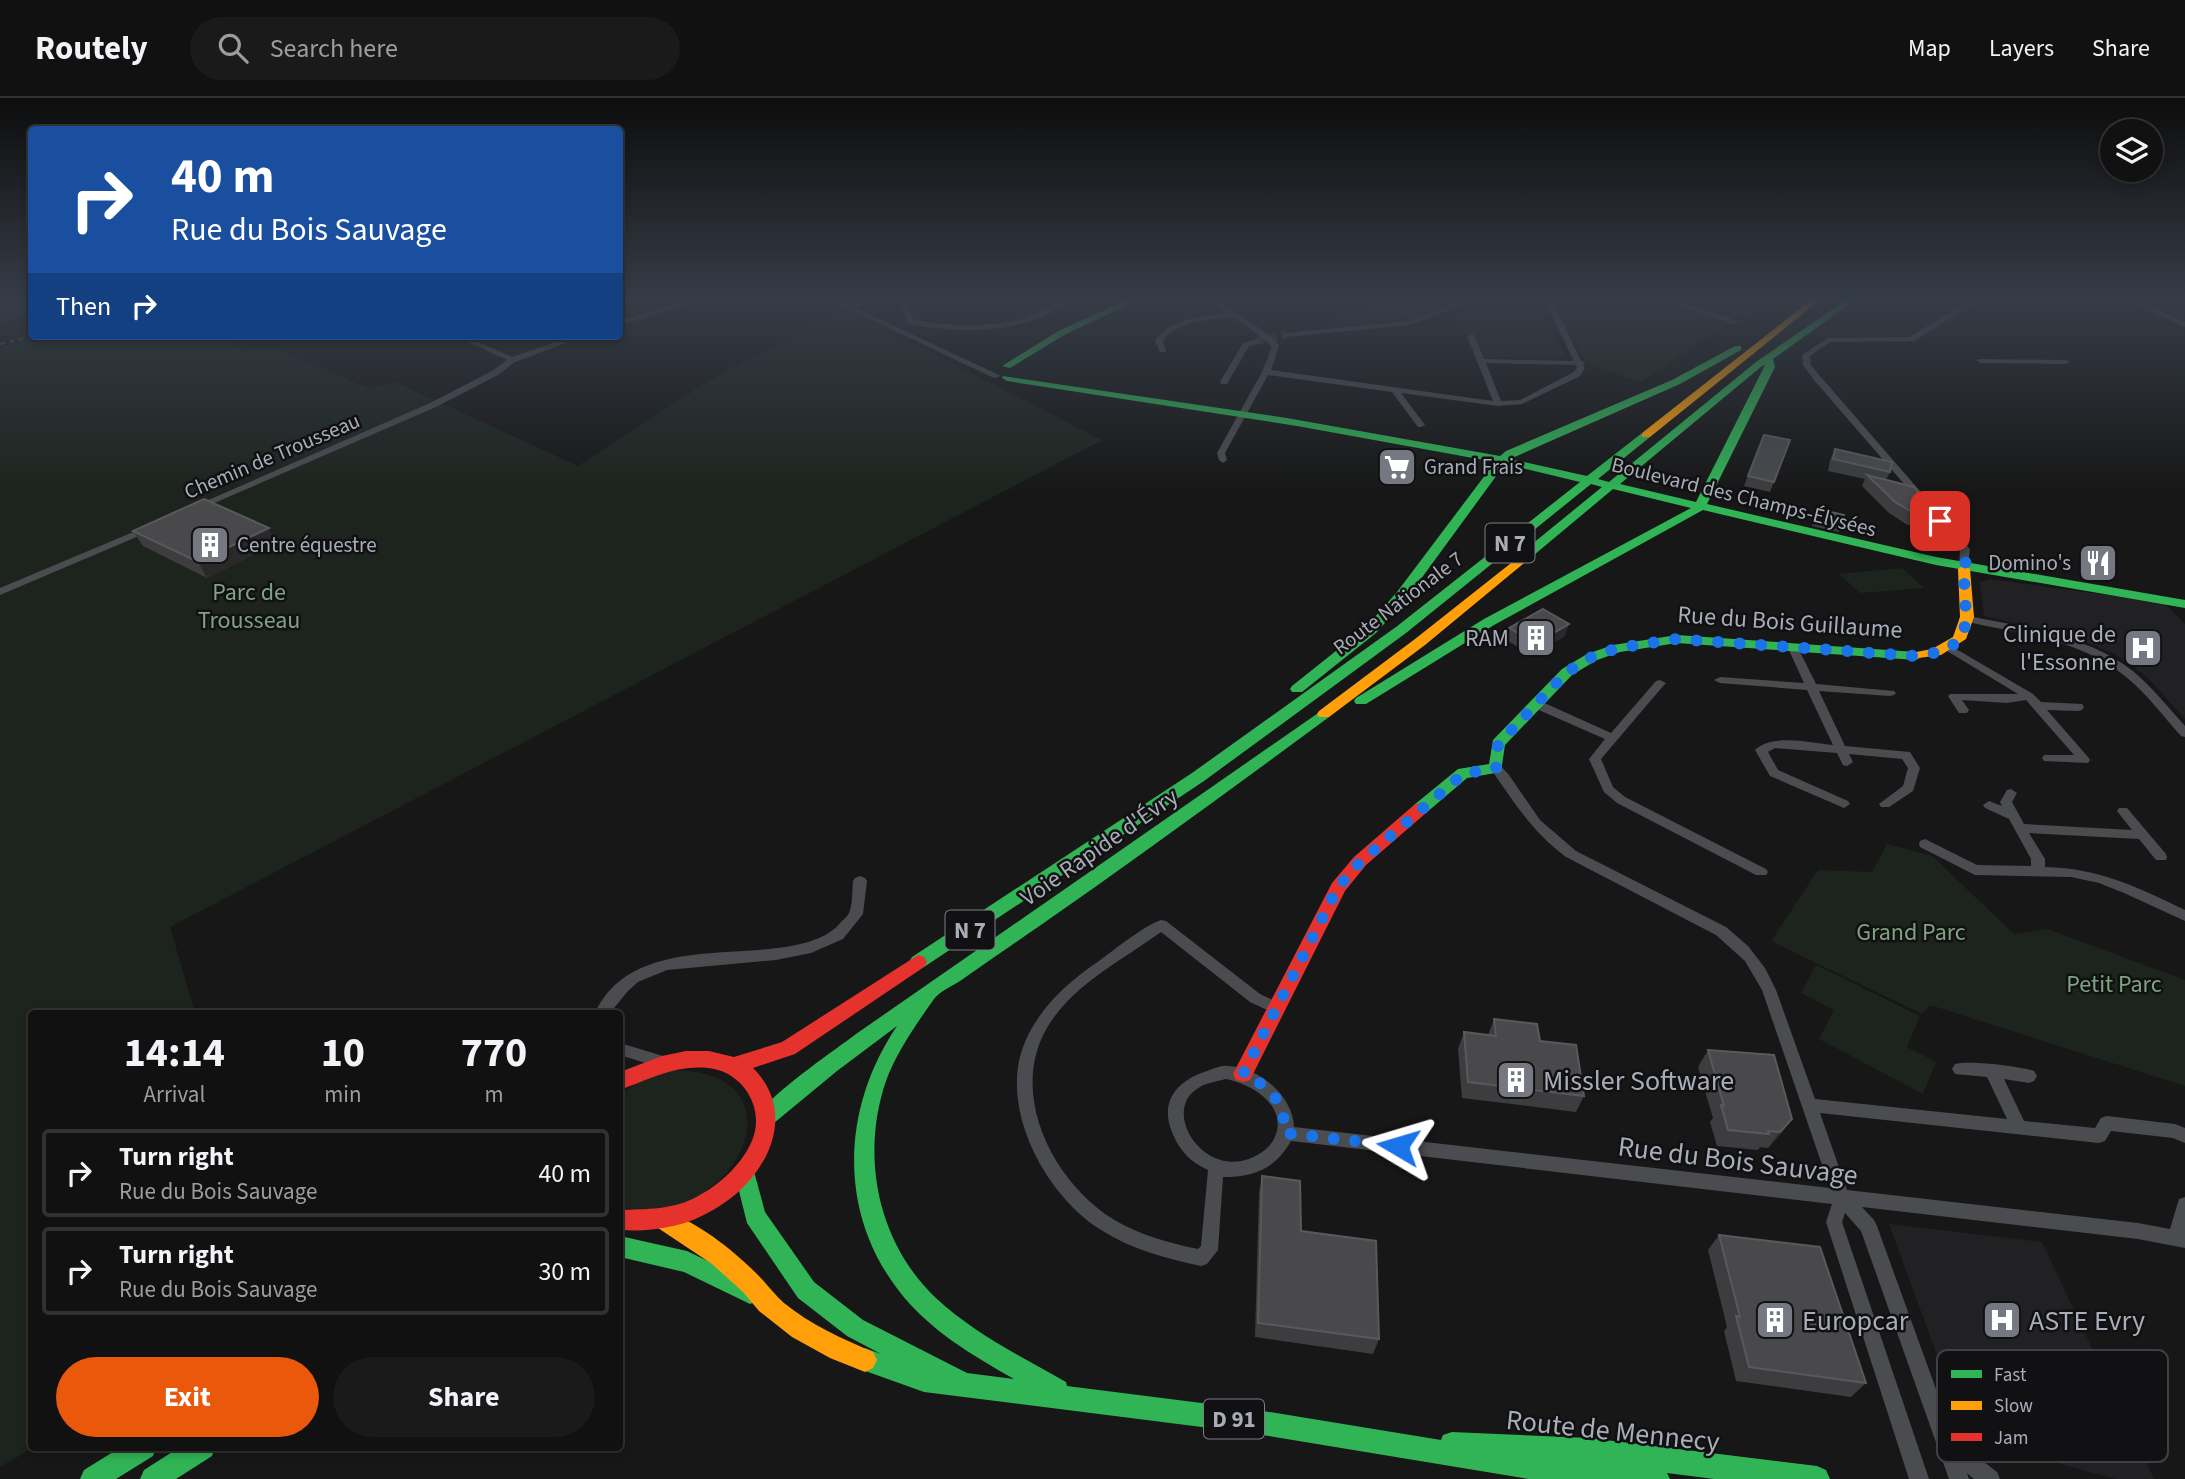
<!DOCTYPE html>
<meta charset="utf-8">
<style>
body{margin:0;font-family:"Source Sans 3",sans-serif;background:#1a1a1a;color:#f1f3f6;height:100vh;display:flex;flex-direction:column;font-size:26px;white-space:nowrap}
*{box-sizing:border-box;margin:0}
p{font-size:23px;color:#9c9d9f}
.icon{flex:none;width:38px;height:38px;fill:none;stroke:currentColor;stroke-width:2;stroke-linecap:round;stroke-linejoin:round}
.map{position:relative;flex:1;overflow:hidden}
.side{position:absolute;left:28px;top:912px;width:595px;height:441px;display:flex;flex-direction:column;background:#111;border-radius:7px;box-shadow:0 4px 10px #0003,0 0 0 2px #303131}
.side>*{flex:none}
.banner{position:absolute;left:28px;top:28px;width:595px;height:214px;border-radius:7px;box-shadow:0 4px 10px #0003,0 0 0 2px #303131;background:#1a4fa0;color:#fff;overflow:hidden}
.controls{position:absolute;left:2100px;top:21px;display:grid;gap:14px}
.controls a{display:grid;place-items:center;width:63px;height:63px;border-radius:50%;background:#111;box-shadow:0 4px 10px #0003,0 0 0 2px #303131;font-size:35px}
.pin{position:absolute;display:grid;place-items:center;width:60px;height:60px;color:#fff;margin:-30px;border-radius:14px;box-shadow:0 4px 10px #0006}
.me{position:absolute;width:77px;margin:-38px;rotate:277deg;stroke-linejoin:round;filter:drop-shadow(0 0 5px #0008)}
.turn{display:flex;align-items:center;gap:24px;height:147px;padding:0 28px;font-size:32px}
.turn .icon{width:91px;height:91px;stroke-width:2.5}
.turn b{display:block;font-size:49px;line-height:60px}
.then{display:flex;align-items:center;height:66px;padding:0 28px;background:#0003;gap:14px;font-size:26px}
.eta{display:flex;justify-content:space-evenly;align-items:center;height:119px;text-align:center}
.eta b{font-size:42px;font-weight:700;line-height:49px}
.primary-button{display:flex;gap:14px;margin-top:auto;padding:14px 28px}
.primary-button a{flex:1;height:80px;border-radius:42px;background:#ea580c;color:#fff;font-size:28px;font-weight:700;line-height:80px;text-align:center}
.primary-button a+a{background:#1a1a1a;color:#f1f3f6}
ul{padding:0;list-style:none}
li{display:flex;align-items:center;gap:21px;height:88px;margin:0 14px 10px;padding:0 14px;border:4px solid #303131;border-radius:7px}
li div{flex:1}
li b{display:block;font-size:26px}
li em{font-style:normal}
header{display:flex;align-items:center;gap:42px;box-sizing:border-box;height:98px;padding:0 35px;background:#111;border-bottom:2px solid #303131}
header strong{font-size:33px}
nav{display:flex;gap:38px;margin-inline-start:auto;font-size:24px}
.search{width:490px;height:63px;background:#1a1a1a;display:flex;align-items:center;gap:18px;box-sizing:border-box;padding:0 24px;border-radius:38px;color:#9c9d9f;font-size:26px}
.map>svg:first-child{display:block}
.built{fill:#212123}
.green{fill:#1d241e}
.water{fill:#2a3239}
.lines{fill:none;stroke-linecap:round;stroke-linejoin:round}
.street-tunnel{stroke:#343537;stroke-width:8;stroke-dasharray:8 4.5;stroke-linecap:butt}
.street{fill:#4b4c50;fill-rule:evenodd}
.fast{fill:#30b455;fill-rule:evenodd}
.slow{fill:#ff9f0a;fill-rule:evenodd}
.jam{fill:#e5322d;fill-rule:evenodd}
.rail{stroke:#4b4c4f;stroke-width:2.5;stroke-dasharray:5 4.5;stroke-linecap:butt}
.wall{fill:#3d3d3f}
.shaded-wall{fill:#29292a}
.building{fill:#49494c;stroke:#58595d;stroke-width:2}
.route{stroke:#1a73e8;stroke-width:12;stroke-dasharray:0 21.6}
.labels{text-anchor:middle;stroke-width:5;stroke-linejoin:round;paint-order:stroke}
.far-street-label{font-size:21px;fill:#a8adb8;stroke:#111113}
.far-poi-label{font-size:21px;fill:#a8adb8;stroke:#111113;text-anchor:start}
.shield{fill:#111113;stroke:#7b7e86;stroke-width:2}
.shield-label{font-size:23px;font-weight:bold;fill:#a8adb8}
.park-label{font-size:24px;fill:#7fa381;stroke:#111113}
.street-label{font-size:24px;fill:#a8adb8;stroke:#111113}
.poi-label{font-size:24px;fill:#a8adb8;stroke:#111113;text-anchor:end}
.near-poi-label{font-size:28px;fill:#a8adb8;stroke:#111113;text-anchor:start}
.near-street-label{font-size:28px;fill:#a8adb8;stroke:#111113}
.key{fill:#111113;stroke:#3e4045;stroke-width:2}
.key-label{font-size:19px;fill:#a8adb8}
</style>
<header>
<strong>Routely</strong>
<div class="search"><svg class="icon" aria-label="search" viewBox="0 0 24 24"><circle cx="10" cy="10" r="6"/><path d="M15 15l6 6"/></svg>Search here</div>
<nav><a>Map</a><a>Layers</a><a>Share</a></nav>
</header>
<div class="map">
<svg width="2185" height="1381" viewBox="0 0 2185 1381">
<rect width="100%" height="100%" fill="#171717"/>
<path class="built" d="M1368 202H1426L1451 211 1410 225 1338 232 1334 226 1338 208 1352 210 1354 204 1365 205Z
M1692 202H1776L1747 219Z
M1990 481 2164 505 2185 526V621L2146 578 2115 556 2070 538 1984 518 1980 484Z
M1889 1126 2042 1144 2154 1381H2115L2007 1351 1953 1301Z"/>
<path class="green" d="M1476 202H1536L1566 259 1474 260 1454 211Z
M1563 202 1670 204 1730 225 1640 284 1585 264 1557 210 1564 206Z
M842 210 1102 342 170 829 195 915H32V1349H34L0 1369V249L41 238H224L243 253 275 250 368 290 395 284 578 368 704 286Z
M1902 470 1924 490 1860 495 1839 476Z
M1887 746 1932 758 2014 836 2047 831 2185 882V988L1930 907 1922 916 1771 843 1818 772 1872 774Z
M1816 867 1920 918 1907 949 1936 964 1923 996 1819 941 1834 912 1801 895Z
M676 972C810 976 735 1134 620 1110V996L649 978Z"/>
<path class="water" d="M0 202H31V216L0 224Z"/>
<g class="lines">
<path class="street-tunnel" d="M1257 243 1286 237"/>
<path class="street" d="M692 202H701L620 227V223Z
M830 202H838L851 208 868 202H877L856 210 1001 278 994 280Z
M899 202H905L914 222C951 228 988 230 1025 220 1039 215 1056 201 1070 202 1027 237 960 236 908 226Z
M1111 202H1121L1129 205 1126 207Z
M1215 202H1221L1223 206 1271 238 1279 247 1271 272 1493 303 1467 238 1474 236 1484 261 1574 263 1548 210 1552 202H1558L1556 210 1581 263 1585 265 1583 267 1585 270 1580 278 1522 306 1498 308 1401 295 1425 327 1421 329H1418L1392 294 1268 277 1225 355 1227 362 1223 365 1219 362 1217 355 1262 274 1272 249 1265 242 1232 218C1209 223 1177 222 1163 243L1166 254H1160L1155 243C1171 219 1201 219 1227 215L1218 208ZM1486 265 1576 267 1577 270 1574 274 1520 302 1501 303Z
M1467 202H1475L1410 227 1286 239 1282 237 1286 235 1409 223Z
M1656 202 1678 203 1739 224 1732 226 1675 206 1659 204Z
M1972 202H1979L1914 243 1830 244 1810 258 1811 267 1820 278 1926 400 1924 402H1918L1814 282 1803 267 1802 257 1828 240 1909 239Z
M2127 202H2135L2185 224V229Z
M455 238H465L512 259 573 238H584L515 264 498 277 436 309 198 412 195 413 190 410 430 305 492 273 507 262Z
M1257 241H1260V245L1249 248 1227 286H1221L1220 284 1243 245Z
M1978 261 2066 262 2070 264 2066 266 1981 265 1977 263Z
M1935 414 1938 415 1970 451 1967 473 1964 474 1959 471 1960 451 1930 417Z
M150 427 153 428V432L0 497V490Z
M1964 517C2020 529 2086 536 2133 573 2152 589 2168 609 2185 628V639L2181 638C2163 618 2147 596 2126 579 2080 540 2016 536 1960 522L1959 520Z
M1793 547 1798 550 1816 586 1894 593 1896 595 1894 597 1890 598 1819 593 1845 648 1910 654 1920 670 1913 693 1889 709H1881L1879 706 1903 688 1908 670 1902 661 1849 656 1853 664 1847 668 1843 667 1837 655 1775 650 1768 654 1778 672 1848 703 1850 706 1844 710 1770 678 1755 652C1774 635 1810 645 1833 647L1807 592 1720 585 1714 582 1720 579 1804 585 1788 550Z
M1951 548 2033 596 2041 604 2082 606 2084 609 2082 612 2078 613 2047 612 2088 659 2090 662 2088 665 2044 663 2042 660 2044 657H2074L2026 602 2007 605 1962 602 1969 612 1967 615H1959L1948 598 1950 596H2018L1947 553 1946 551Z
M1660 582 1666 585 1664 587 1601 661 1613 689 1625 699 1766 771 1768 774 1766 777H1756L1617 705 1604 694 1589 661 1605 641 1532 609 1530 606 1536 602 1540 603 1611 635 1656 583Z
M1496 666 1500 667 1509 677 1540 722 1576 753 1726 829 1748 848 1765 870 1776 892 1815 1001 2007 1021 1987 979 1955 976 1952 971 1955 966C1968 962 2020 968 2034 973L2037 978 2034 983 2029 985 2004 981 2024 1023 2095 1030 2101 1020 2107 1018 2175 1026 2185 1030V1045L2173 1040 2111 1033 2105 1043 2099 1045 1820 1015 1847 1092 2138 1125 2170 1131 2179 1101 2185 1099V1150L2138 1141 1862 1109 1874 1122 1877 1128 1954 1341 1997 1374 2000 1381H1974L1967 1375 1969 1381H1949L1861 1133 1845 1115 1842 1124 1929 1381H1909L1826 1124 1832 1106 1291 1043C1275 1071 1254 1079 1223 1079L1218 1152 1207 1166 1201 1168C1167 1161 1131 1151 1101 1132 1046 1098 997 1009 1025 944 1040 909 1068 884 1099 863 1114 852 1145 827 1161 822L1166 823 1260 896 1283 907 1285 911 1283 915 1278 917 1250 904 1161 834C1124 861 1076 885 1050 925 1006 992 1052 1083 1113 1121 1139 1137 1169 1145 1198 1151L1201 1148 1208 1072C1190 1064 1179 1052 1172 1034 1159 1003 1178 982 1207 973 1213 971 1221 967 1228 968 1259 969 1293 998 1294 1029L1830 1090 1762 892 1745 863 1716 837 1566 759C1531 733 1515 705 1490 670ZM1226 981C1250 986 1283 1004 1277 1033 1275 1040 1272 1046 1266 1051 1212 1095 1155 1013 1200 989 1207 985 1218 983 1226 981Z
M2011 691 2017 695 2012 704 2024 726 2132 732 2117 713 2119 710H2127L2166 756 2167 759 2166 762H2156L2139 741 2029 735 2045 761V769C2099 770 2137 789 2185 812V823L2124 795 2099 785 2071 779 1975 777 1920 749 1919 746 1920 743 1925 741 1977 767 2031 768V761L2009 721 1985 710 1983 707 1989 703 2002 708 2000 704 2007 692Z
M860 778 865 780 867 783 863 816 843 841 811 855 776 862 667 872 638 884 628 893 610 915H595C629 842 725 860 791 848 811 844 829 839 842 823 845 820 848 818 849 815 853 806 852 792 853 783L855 780Z
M620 945 663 958 666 963 663 968 658 969 620 957Z"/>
<path class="fast" d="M1127 202H1138L1066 236 1010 270 1002 268 1060 232Z
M1846 202H1855L1773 261 1775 269 1707 406 1936 459 2185 502V510L1936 467 1703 412 1494 527 1366 606H1356L1354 603 1356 600 1484 521 1691 410 1613 391 1534 457H1526V451L1602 389 1591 386 1406 535 1204 683 924 869 918 871 912 869 909 864 912 859 1192 675 1396 529 1580 384 1505 366 1407 500 1376 535 1302 594H1292L1290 591 1292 588 1366 529 1397 494 1495 364 1297 328 1007 283 1002 280 1003 278 1287 320 1500 358 1506 353 1672 282 1735 248H1741V252L1680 286 1510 361 1587 378 1642 335H1650V339L1598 381 1609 384 1756 264ZM1765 267 1696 404 1620 386 1762 268Z
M1677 537 1916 554 1923 558 1916 562 1677 545 1620 554 1597 562 1572 577 1505 647 1501 674 1467 680 1426 715H1414L1412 711 1414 707 1458 671 1489 666 1493 642 1562 571 1587 556 1613 547Z
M1324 611 1331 616 1329 619C1233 690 1136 761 1038 829 1012 847 986 865 960 883 952 888 939 894 934 901 917 925 896 955 886 983 860 1059 878 1146 937 1201 975 1236 1022 1259 1066 1284L1067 1288 1257 1312 1441 1342 1443 1337 1452 1334 1589 1340 1817 1368 1826 1372 1830 1381H1714L1667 1375 1670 1381H1529L1257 1336 924 1294 857 1270 853 1262 857 1254 865 1250 881 1256 847 1238 798 1200 747 1125 734 1073 738 1066 745 1063 752 1066 765 1114 814 1184 863 1222 967 1275 1014 1281C972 1257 929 1232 899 1193 837 1113 842 1009 897 928L837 973 774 1025 767 1028 760 1025 757 1019C766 999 835 952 856 936Z
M620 1138 687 1153 758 1187 761 1195 758 1203 750 1206 684 1174 620 1159Z
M121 1349H156L153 1358 116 1381H80L84 1372Z
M180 1349H215L212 1358 176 1381H140L144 1372Z"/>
<path class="slow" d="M1811 202H1820L1650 339H1642V335Z
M1530 450 1534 451V457L1425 547 1329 619H1319L1317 616 1319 613 1415 541Z
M1964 467 1970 471 1974 519 1966 541 1941 557 1911 561 1909 558 1911 555 1932 551 1953 539 1960 519 1958 471Z
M666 1113C700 1126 732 1151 758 1177 767 1186 774 1196 784 1205 811 1227 841 1240 873 1254L877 1262 873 1270 865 1274 830 1260 792 1239 759 1213 743 1194 712 1166 658 1130 655 1123 658 1116Z"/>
<path class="jam" d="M1420 705 1426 707 1428 711 1426 715 1366 767 1345 793 1250 982 1243 984 1236 982 1233 976 1236 970 1332 785 1354 759 1414 707Z
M918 857 924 859 927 864 924 869 795 956 753 970C801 1018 764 1084 713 1112 685 1129 652 1134 620 1132V1112C646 1111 674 1112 698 1098 719 1087 741 1067 751 1045 767 1012 743 973 708 970 675 967 650 981 620 992V974L662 958 686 953H709L734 959 782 944Z"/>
<path class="rail" d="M0 246 32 238"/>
</g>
<path class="wall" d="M1369 202H1457L1411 220 1392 212 1367 218Z
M1764 337 1774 384 1770 394 1744 388Z
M1835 351 1890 374 1886 382 1945 426 1939 438 1906 426 1889 415 1862 388 1865 381 1828 373 1830 362Z
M1817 411 1840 430 1839 434 1812 428Z
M133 433 277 445 207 480 143 448Z
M1509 530 1565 538 1532 557 1506 542Z
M1494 921 1540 943 1584 998 1576 1014 1462 1000 1458 951 1464 934 1488 937Z
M1708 952 1792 1021 1780 1037 1768 1050 1760 1049 1758 1052 1717 1048 1710 1024 1713 1020 1698 969Z
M1262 1078 1379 1241 1373 1256 1255 1239 1259 1094Z
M1719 1137 1866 1285 1851 1299 1736 1283 1724 1233 1727 1229 1708 1152Z"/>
<path class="shaded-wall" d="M1388 202H1394L1392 212 1367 218 1369 206Z
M1429 202H1457L1411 220 1413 208Z
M269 430 277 445 207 480 198 464Z
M1569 526 1565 538 1532 557 1536 545Z
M1792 1021 1780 1037 1768 1050 1780 1034Z"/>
<path class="building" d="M1369 202H1388L1369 206Z
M1397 202H1429L1413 208Z
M1764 337 1790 342 1774 384 1748 378Z
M1835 351 1892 364 1890 374 1833 361Z
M1867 377 1914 389 1945 426 1912 414 1895 404Z
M204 401 269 430 198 464 133 433Z
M1817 411 1844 417 1840 430 1813 424Z
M1543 511 1569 526 1536 545 1509 530Z
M1494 921 1537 926 1540 943 1576 947 1584 998 1468 984 1464 934 1496 938Z
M1708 952 1774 957 1792 1021 1780 1034 1768 1033 1769 1036 1728 1032 1721 1007 1724 1008Z
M1262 1078 1300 1083 1301 1133 1376 1143 1379 1241 1258 1225Z
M1719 1137 1820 1149 1866 1285 1749 1269 1736 1218 1740 1219Z"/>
<linearGradient id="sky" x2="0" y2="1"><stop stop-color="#0d0d0d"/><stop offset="0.51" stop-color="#363c47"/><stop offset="1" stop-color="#363c47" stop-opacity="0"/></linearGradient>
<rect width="2185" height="395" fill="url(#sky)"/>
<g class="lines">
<path class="route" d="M1398 1048 1284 1035C1286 1005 1270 988 1243 976L1338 789 1360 764 1463 676 1496 670 1498 646 1567 574 1592 559 1618 550 1677 541 1916 558C1990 549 1957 512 1966 461L1965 451 1940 423"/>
</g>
<defs>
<g id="supermarket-square" transform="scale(2.0125)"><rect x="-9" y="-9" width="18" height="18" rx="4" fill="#757880" stroke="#111113"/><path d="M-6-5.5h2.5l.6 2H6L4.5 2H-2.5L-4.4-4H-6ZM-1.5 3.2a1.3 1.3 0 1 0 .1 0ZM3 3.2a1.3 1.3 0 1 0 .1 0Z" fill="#fff"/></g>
<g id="building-square" transform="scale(2.0125)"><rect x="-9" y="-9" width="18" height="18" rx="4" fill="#757880" stroke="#111113"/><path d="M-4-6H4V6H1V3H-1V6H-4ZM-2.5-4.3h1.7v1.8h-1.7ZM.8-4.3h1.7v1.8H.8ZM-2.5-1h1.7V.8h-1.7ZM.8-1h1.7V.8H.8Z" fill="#fff"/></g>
<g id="restaurant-square" transform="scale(2.0125)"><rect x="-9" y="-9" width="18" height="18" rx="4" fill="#757880" stroke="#111113"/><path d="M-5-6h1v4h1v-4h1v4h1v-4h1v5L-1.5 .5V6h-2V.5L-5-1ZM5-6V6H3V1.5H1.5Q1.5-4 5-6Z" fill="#fff"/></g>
<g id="hospital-square" transform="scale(2.0125)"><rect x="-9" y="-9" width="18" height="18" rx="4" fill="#757880" stroke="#111113"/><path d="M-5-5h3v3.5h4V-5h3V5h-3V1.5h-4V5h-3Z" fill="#fff"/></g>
</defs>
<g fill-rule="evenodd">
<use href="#supermarket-square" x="1397" y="369"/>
<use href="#building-square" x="210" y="447"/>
<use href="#restaurant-square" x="2098" y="465"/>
<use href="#building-square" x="1536" y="540"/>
<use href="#hospital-square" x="2143" y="550"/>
<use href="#building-square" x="1516" y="982"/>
<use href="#building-square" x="1775" y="1222"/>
<use href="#hospital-square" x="2002" y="1222"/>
</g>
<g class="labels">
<g class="far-street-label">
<text transform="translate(272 358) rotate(-23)" y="7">Chemin de Trousseau</text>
<text transform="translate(1744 399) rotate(14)" y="7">Boulevard des Champs-Élysées</text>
<text transform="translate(1398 505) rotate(-37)" y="7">Route Nationale 7</text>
</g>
<g class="far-poi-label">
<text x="1424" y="376">Grand Frais</text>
<text x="237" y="454">Centre équestre</text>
<text x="2071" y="472" text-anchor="end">Domino's</text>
</g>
<g class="shield">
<rect x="1485.5" y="425.5" width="49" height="39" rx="5"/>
<rect x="945.5" y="812.5" width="49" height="39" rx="5"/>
<rect x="1204" y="1301.5" width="60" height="39" rx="5"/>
</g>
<g class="shield-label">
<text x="1510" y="453">N 7</text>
<text x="970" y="840">N 7</text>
<text x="1234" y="1329">D 91</text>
</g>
<g class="park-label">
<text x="249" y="502">Parc de<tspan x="249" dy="28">Trousseau</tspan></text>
<text x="1911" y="842">Grand Parc</text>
<text x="2114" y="894">Petit Parc</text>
</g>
<g class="street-label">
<text transform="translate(1790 524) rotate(4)" y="8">Rue du Bois Guillaume</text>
<text transform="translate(1099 749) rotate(-35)" y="8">Voie Rapide d'Évry</text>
</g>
<g class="poi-label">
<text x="2116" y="544">Clinique de<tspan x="2116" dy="28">l'Essonne</tspan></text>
<text x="1509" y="548">RAM</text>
</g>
<g class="near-poi-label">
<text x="1543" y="992">Missler Software</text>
<text x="1802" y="1232">Europcar</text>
<text x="2029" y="1232">ASTE Evry</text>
</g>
<g class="near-street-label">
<text transform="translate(1738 1062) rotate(7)" y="10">Rue du Bois Sauvage</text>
<text transform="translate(1613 1332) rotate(6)" y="10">Route de Mennecy</text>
</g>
</g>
<rect x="1937" y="1252" width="231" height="112" rx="10" class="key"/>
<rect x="1951" y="1272" width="31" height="8" fill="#30b455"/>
<rect x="1951" y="1303" width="31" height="9" fill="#ff9f0a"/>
<rect x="1951" y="1335" width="31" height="8" fill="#e5322d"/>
<g class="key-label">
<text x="1994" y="1283">Fast</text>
<text x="1994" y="1314">Slow</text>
<text x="1994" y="1346">Jam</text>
</g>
</svg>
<div class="controls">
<a><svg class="icon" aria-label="layers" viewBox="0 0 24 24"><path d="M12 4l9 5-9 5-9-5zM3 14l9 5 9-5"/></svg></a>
</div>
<div class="pin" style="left:1940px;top:423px;background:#d93025"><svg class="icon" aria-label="arrive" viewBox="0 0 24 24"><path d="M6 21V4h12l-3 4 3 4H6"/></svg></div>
<svg class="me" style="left:1398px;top:1048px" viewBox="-20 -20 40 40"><path d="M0-17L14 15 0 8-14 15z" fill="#1a73e8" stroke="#fff" stroke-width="4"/></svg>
<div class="banner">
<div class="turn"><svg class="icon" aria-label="right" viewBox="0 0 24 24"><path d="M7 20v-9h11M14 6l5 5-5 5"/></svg><div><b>40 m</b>Rue du Bois Sauvage</div></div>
<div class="then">Then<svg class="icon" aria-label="right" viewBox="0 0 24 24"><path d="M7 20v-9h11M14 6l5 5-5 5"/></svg></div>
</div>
<section class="side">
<div class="eta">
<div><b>14:14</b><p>Arrival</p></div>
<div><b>10</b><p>min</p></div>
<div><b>770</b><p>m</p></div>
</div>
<ul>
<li><svg class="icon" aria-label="right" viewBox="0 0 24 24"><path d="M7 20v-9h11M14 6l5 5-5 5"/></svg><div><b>Turn right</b><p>Rue du Bois Sauvage</p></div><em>40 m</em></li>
<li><svg class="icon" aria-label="right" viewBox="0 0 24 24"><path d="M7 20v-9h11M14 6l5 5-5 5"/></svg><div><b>Turn right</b><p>Rue du Bois Sauvage</p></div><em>30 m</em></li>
</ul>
<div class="primary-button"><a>Exit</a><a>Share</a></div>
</section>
</div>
